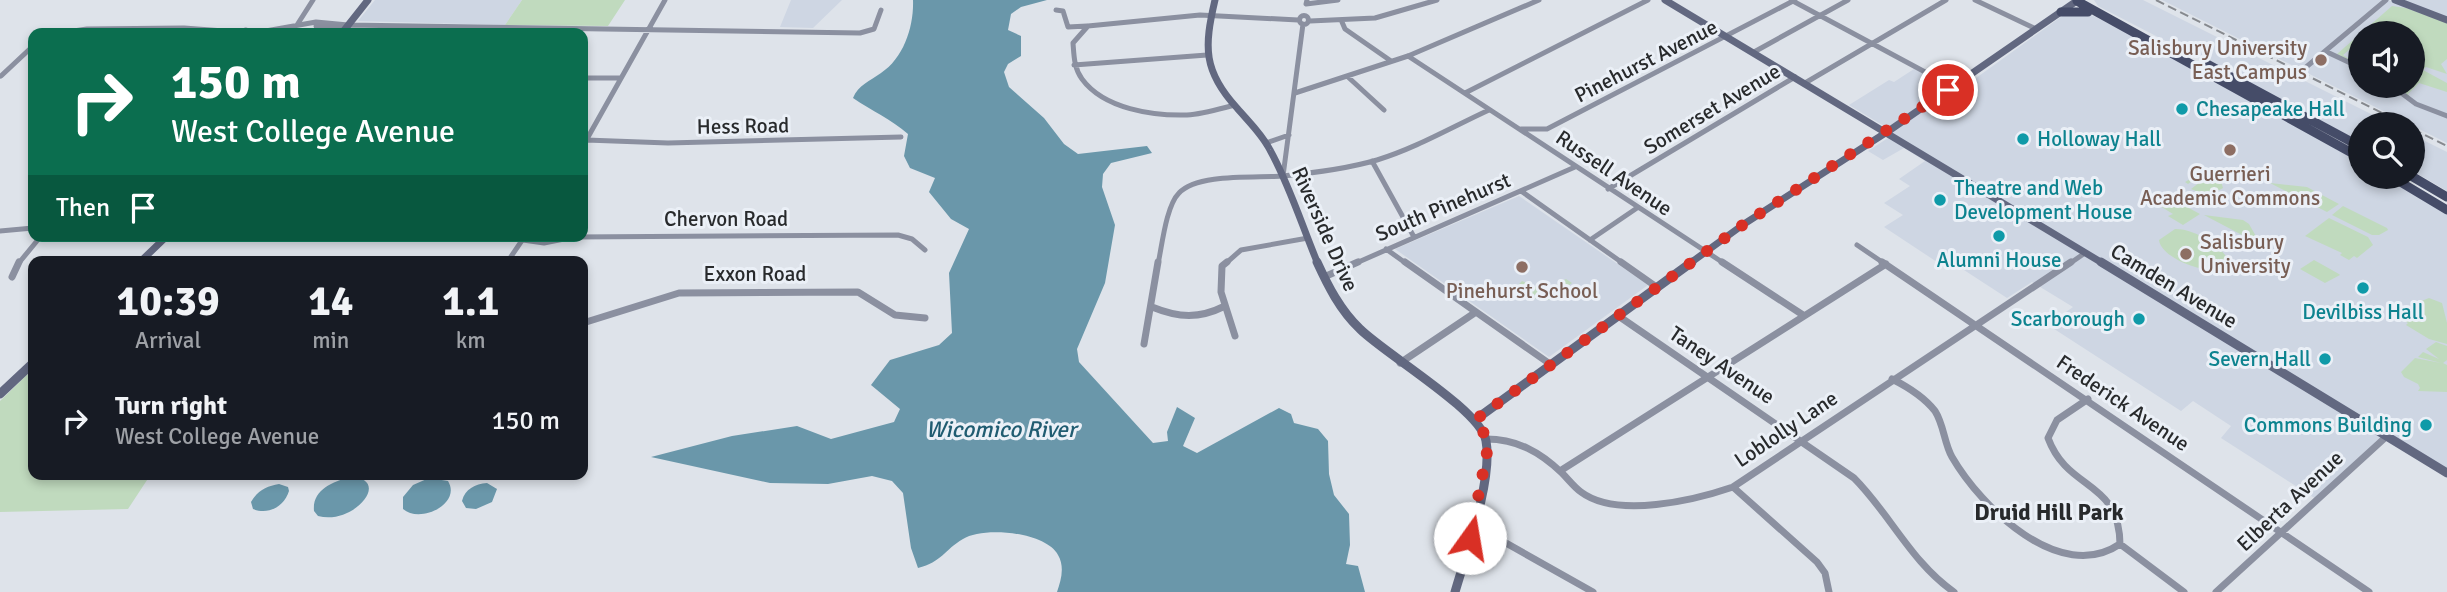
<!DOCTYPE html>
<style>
body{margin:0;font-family:Signika,sans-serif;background:#20242c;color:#f1f3f6;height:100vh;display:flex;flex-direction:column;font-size:26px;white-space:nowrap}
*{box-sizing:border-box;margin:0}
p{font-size:23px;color:#9ea1a6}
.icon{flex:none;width:38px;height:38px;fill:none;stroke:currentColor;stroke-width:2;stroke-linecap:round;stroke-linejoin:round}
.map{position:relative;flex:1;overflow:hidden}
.details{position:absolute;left:28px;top:256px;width:560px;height:224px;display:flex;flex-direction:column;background:#171b24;border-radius:14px;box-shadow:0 4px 10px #0003}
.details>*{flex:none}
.guide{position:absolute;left:28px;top:28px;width:560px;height:214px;border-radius:14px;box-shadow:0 4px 10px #0003;background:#0b6e4f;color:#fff;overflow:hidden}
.fabs{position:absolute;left:2348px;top:21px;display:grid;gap:14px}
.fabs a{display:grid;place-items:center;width:77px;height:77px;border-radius:50%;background:#171b24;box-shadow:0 4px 10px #0003;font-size:35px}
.pin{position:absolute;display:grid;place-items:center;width:60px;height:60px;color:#fff;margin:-30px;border:4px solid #fff;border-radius:50%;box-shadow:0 2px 7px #0007}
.me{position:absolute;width:77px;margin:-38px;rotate:13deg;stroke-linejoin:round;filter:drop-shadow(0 0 5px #0008)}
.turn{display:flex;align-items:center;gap:24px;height:147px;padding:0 28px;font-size:32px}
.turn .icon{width:91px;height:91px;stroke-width:2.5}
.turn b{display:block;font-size:49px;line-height:60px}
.then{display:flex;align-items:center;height:66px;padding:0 28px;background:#0003;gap:14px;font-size:26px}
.eta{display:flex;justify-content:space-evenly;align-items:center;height:119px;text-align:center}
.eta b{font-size:42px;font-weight:700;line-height:49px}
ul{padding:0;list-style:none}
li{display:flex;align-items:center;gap:21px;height:91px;padding:0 28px}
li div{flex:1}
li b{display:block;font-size:26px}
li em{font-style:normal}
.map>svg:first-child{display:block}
.built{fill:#ced6e3;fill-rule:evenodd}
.green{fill:#c0dabe}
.water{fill:#6a97aa}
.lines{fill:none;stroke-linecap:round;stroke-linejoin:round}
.street-far1{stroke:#8b90a0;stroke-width:5}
.street{stroke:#8b90a0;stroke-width:7}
.secondary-far1{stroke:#626880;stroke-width:7}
.secondary{stroke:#626880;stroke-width:9}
.primary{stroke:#454c68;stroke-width:9}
.rail{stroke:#86898e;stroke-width:2;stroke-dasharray:9 4.5;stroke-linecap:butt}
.route{stroke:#d93025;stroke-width:12;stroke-dasharray:0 21.6}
.education-dot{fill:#8d6e63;stroke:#ebf0f7;stroke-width:2.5}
.culture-dot{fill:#0f9aa8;stroke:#ebf0f7;stroke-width:2.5}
.labels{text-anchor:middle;stroke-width:6;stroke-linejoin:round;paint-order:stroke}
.education-label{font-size:21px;fill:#785e54;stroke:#ebf0f7}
.street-label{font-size:21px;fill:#282a2c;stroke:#ebf0f7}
.culture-label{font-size:21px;fill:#0d838f;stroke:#ebf0f7;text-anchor:start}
.water-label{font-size:23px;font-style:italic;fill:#205c71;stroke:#ebf0f7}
.neighbourhood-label{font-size:23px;font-weight:bold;fill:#282a2c;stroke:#ebf0f7}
</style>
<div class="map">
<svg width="2447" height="592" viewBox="0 0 2447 592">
<rect width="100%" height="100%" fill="#dee3ea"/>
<path class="built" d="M375 0H522L505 25 358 21Z
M791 0H842L813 28 780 27Z
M2094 0H2143L2391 124H2361V142L2098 6Z
M2162 0H2388L2402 5 2406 0H2447V143ZM2361 33H2413V86H2361Z
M2077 12 2094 16 2223 82 2278 114 2361 163V177H2384L2447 214V477L2382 437 2316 499 2221 438 2231 426 2193 401 2181 411 2048 325 2073 307 2032 282 2007 298 1944 257 1937 262 1884 227 1903 215 1884 203 1910 186 1899 179 1925 161 1904 148 1883 160 1868 151 1888 138 1877 131 1884 126 1849 105 1889 80 1894 82 1914 69 1958 91 2065 14Z
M2413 135 2447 152V191L2413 171Z
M1519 196 1648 285 1549 357 1395 249Z"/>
<path class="green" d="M522 0H625L608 26 505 25Z
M2392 6 2406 8 2447 23V59L2441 64 2447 74 2426 67 2423 70 2447 83V92L2419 83 2408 94 2410 98 2397 86H2413V33H2361V45L2356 44 2343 55 2355 63 2337 54Z
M2203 170 2207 172 2204 175 2209 177 2212 175 2221 181 2223 188 2208 196 2191 189 2204 179 2199 176 2188 184 2185 182 2197 175 2201 176 2202 175 2199 173Z
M2270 183 2307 187 2339 204 2327 212Z
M2172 199 2200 214 2183 225 2168 216 2173 214 2160 206Z
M2343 206 2387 228 2388 230 2379 235H2372L2332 215Z
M2204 215 2243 220 2249 224 2261 245Z
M2329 218 2368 237 2373 245 2357 258 2354 256 2349 260 2340 255 2342 253 2305 236Z
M2175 229C2192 228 2225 246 2229 263L2226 268C2209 276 2161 259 2159 240Z
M2314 260 2339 274 2340 275 2325 283 2300 269Z
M1566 279 1572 283 1550 300C1536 300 1525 298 1517 286L1522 281 1546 291Z
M2429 298 2442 303 2447 323V344L2429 339 2406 325 2408 323 2403 320V313L2419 302Z
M2436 342 2447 346V360L2443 363 2447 365V392L2418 391 2420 388 2418 384 2404 377 2401 372 2415 358 2441 363 2418 357 2423 352 2439 359 2426 349Z
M33 369V474H151L128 509 0 512V401Z"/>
<path class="water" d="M913 0H1047L1021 7 1011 14 1008 30 1021 36V56L1008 64 1004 72 1009 87 1044 118 1064 144 1078 154 1147 146 1152 153 1111 163 1103 174 1102 187 1115 225 1105 283 1077 349 1079 362 1153 443 1168 441 1167 432 1177 407 1195 418 1183 446 1197 453 1279 408 1291 414 1294 423 1318 429 1328 441 1329 474 1334 495 1349 514 1350 545 1346 564 1358 566 1365 592H1057C1061 580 1065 567 1058 555 1046 532 983 526 963 539 944 550 942 562 918 568L911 548 903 493 892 481 872 476 828 484 770 483 651 457 732 436 797 426 831 439 894 422 900 409 871 385 890 360 939 345 952 333 949 273 969 229 951 219 929 192 935 178 910 168 904 156 908 134C891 119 872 111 853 98 858 85 870 81 881 73 904 58 914 26 913 0Z
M350 477C393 478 354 526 318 516L314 511C312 490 332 482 350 477Z
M429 478 448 481C462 504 420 524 403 509V497L413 485Z
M487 483 497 489 492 502 476 509 466 508 462 501C465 489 475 484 487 483Z
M279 484 288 487 289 491C284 507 268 515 253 509L251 502C258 490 267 486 279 484Z"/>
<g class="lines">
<path class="street-far1" d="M1307 0 1306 4 1338 0
M1791 0 1953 87
M1975 0 2036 29
M1056 10 1063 11 1068 27 1087 26
M1299.5 20a4.5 4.5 0 1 1 9 0a4.5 4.5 0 1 1-9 0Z
M1310 21 1375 18 1437 0
M1342 22 1345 29 1391 61
M297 25 313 0
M316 26 337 28 348 25
M60 33 87 29 184 28 237 32
M235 33 246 30 252 33
M254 33 316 22 348 25 860 33 874 29 881 10
M1754 52 1848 0
M2327 52 2361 68
M1408 56 1725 264
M1074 65 1207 55
M2305 68 2386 0
M1 76 33 46
M1348 77 1384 110
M583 78H621
M1805 83 1946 0
M2392 86 2416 104 2447 116
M1295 93 1408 56 1539 0
M1465 93 1648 0
M1235 105C1219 109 1203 114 1187 115 1153 116 1104 109 1082 79 1074 68 1074 56 1073 43L1088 26 1200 15 1298 20
M1521 129H1547L1795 0
M586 140 668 143 901 137
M1266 143 1289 135
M583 146 665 0
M1372 161 1414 237
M1283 176 1303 24
M1608 189 1795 77
M1521 191 1624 264
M0 231 33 228
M523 240 544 243 574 237 898 235 912 239 925 250
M1590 240 1637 208
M1857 245 1885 264
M1386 249 1407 264
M508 261 525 236
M18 264 41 236
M1158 264C1162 246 1166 206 1179 193 1197 173 1256 178 1282 176 1314 173 1346 169 1377 160 1416 148 1452 127 1489 110
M1225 264 1241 250 1308 238
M1354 264 1575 167
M2069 264 2085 253"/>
<path class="street" d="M1227 262 1222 266 1221 292 1235 336
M1405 262 1550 364
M1621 262 1658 288
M1722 262 1803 315
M1882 262 2369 592
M12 277 19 262
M1324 277 1358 262
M1152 307C1179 318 1199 319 1225 306
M1617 315 1854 478C1890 514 1911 562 1954 592
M583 323 679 293 858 292 895 315 925 318
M1144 344 1158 262
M1400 363 1476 312
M1892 379C1908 387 1924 397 1935 411 1944 425 1944 443 1952 457 1981 507 2060 585 2120 544 2119 479 2068 492 2048 438L2057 420 2088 399
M1486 439C1517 439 1540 452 1562 473 1568 479 1574 487 1581 492 1617 519 1695 500 1733 487L2071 262
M1560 471 1886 264
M1733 487 1817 562 1825 573 1829 592
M1474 525 1593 592
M2120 544 2184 592
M2216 592 2387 436"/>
<path class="secondary-far1" d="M1215 0C1204 47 1203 71 1237 108 1249 122 1262 134 1270 150 1290 186 1302 226 1318 264
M1665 0 2104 264
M2395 0 2447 20
M342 33 368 0
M141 261 167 236
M1689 264 1744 224 1890 130 2078 0"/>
<path class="secondary" d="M1317 262C1328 286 1340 310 1360 329 1385 354 1482 411 1486 441 1493 479 1466 554 1455 592
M2101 262 2447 473
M0 394 33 363
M1475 420 1692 262"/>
<path class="primary" d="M2077 1 2361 158
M2061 12H2088
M2207 64 2361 147
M2392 177 2447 210
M2413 177 2447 197"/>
<path class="rail" d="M2156 0 2404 124
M2413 129 2447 146"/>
</g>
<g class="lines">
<path class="route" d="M1470 538 1488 447 1482 428 1475 420 1744 224 1948 90"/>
</g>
<g class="education-dot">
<circle cx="2321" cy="60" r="7"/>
<circle cx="2230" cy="150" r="7"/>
<circle cx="2186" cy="254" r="7"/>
<circle cx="1522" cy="267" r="7"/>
</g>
<g class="culture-dot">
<circle cx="2182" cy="109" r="7"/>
<circle cx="2023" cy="139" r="7"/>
<circle cx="1940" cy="200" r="7"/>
<circle cx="1999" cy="236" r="7"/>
<circle cx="2363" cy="288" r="7"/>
<circle cx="2139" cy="319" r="7"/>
<circle cx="2325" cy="359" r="7"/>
<circle cx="2426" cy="425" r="7"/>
</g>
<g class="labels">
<g class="education-label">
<text x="2307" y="55" text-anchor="end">Salisbury University<tspan x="2307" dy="24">East Campus</tspan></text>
<text x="2230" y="181">Guerrieri<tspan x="2230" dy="24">Academic Commons</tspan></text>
<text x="2200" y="249" text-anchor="start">Salisbury<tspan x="2200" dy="24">University</tspan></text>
<text x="1522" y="298">Pinehurst School</text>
</g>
<g class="street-label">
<text transform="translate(1646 61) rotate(-27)" y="7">Pinehurst Avenue</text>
<text transform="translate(1712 109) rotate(-31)" y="7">Somerset Avenue</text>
<text transform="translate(743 126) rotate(-1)" y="7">Hess Road</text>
<text transform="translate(1614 173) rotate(34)" y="7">Russell Avenue</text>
<text transform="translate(1443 207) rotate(-23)" y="7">South Pinehurst</text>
<text x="726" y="226">Chervon Road</text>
<text transform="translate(1325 229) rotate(66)" y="7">Riverside Drive</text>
<text x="755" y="281">Exxon Road</text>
<text transform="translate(2174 286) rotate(31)" y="7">Camden Avenue</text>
<text transform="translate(1722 365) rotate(34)" y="7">Taney Avenue</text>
<text transform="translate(2123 403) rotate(34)" y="7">Frederick Avenue</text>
<text transform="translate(1786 429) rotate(-34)" y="7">Loblolly Lane</text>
<text transform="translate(2290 501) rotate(-43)" y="7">Elberta Avenue</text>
</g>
<g class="culture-label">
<text x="2196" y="116">Chesapeake Hall</text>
<text x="2037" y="146">Holloway Hall</text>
<text x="1954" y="195">Theatre and Web<tspan x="1954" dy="24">Development House</tspan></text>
<text x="1999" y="267" text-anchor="middle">Alumni House</text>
<text x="2363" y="319" text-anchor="middle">Devilbiss Hall</text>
<text x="2125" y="326" text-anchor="end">Scarborough</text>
<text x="2311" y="366" text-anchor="end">Severn Hall</text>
<text x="2412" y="432" text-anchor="end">Commons Building</text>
</g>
<g class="water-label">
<text x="1001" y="437">Wicomico River</text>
</g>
<g class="neighbourhood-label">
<text x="2049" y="520">Druid Hill Park</text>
</g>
</g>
</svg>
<div class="fabs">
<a><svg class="icon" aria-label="sound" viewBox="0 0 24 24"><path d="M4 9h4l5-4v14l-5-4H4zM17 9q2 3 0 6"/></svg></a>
<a><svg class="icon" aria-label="search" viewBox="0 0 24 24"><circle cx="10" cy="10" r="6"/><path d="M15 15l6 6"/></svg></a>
</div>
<div class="pin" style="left:1948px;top:90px;background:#d93025"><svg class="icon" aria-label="arrive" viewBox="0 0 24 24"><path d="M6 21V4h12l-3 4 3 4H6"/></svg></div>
<svg class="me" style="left:1470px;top:538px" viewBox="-20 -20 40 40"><circle r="19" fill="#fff"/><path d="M0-13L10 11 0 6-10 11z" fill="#d93025"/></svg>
<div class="guide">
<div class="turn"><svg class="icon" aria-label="right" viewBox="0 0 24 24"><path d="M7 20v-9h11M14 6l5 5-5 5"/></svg><div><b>150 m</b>West College Avenue</div></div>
<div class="then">Then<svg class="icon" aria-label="arrive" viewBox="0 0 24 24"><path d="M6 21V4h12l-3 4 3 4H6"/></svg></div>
</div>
<section class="details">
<div class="eta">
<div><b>10:39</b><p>Arrival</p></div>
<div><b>14</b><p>min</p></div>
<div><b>1.1</b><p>km</p></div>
</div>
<ul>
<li><svg class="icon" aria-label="right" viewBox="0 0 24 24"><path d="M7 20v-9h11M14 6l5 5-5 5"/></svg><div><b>Turn right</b><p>West College Avenue</p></div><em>150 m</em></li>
</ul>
</section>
</div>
